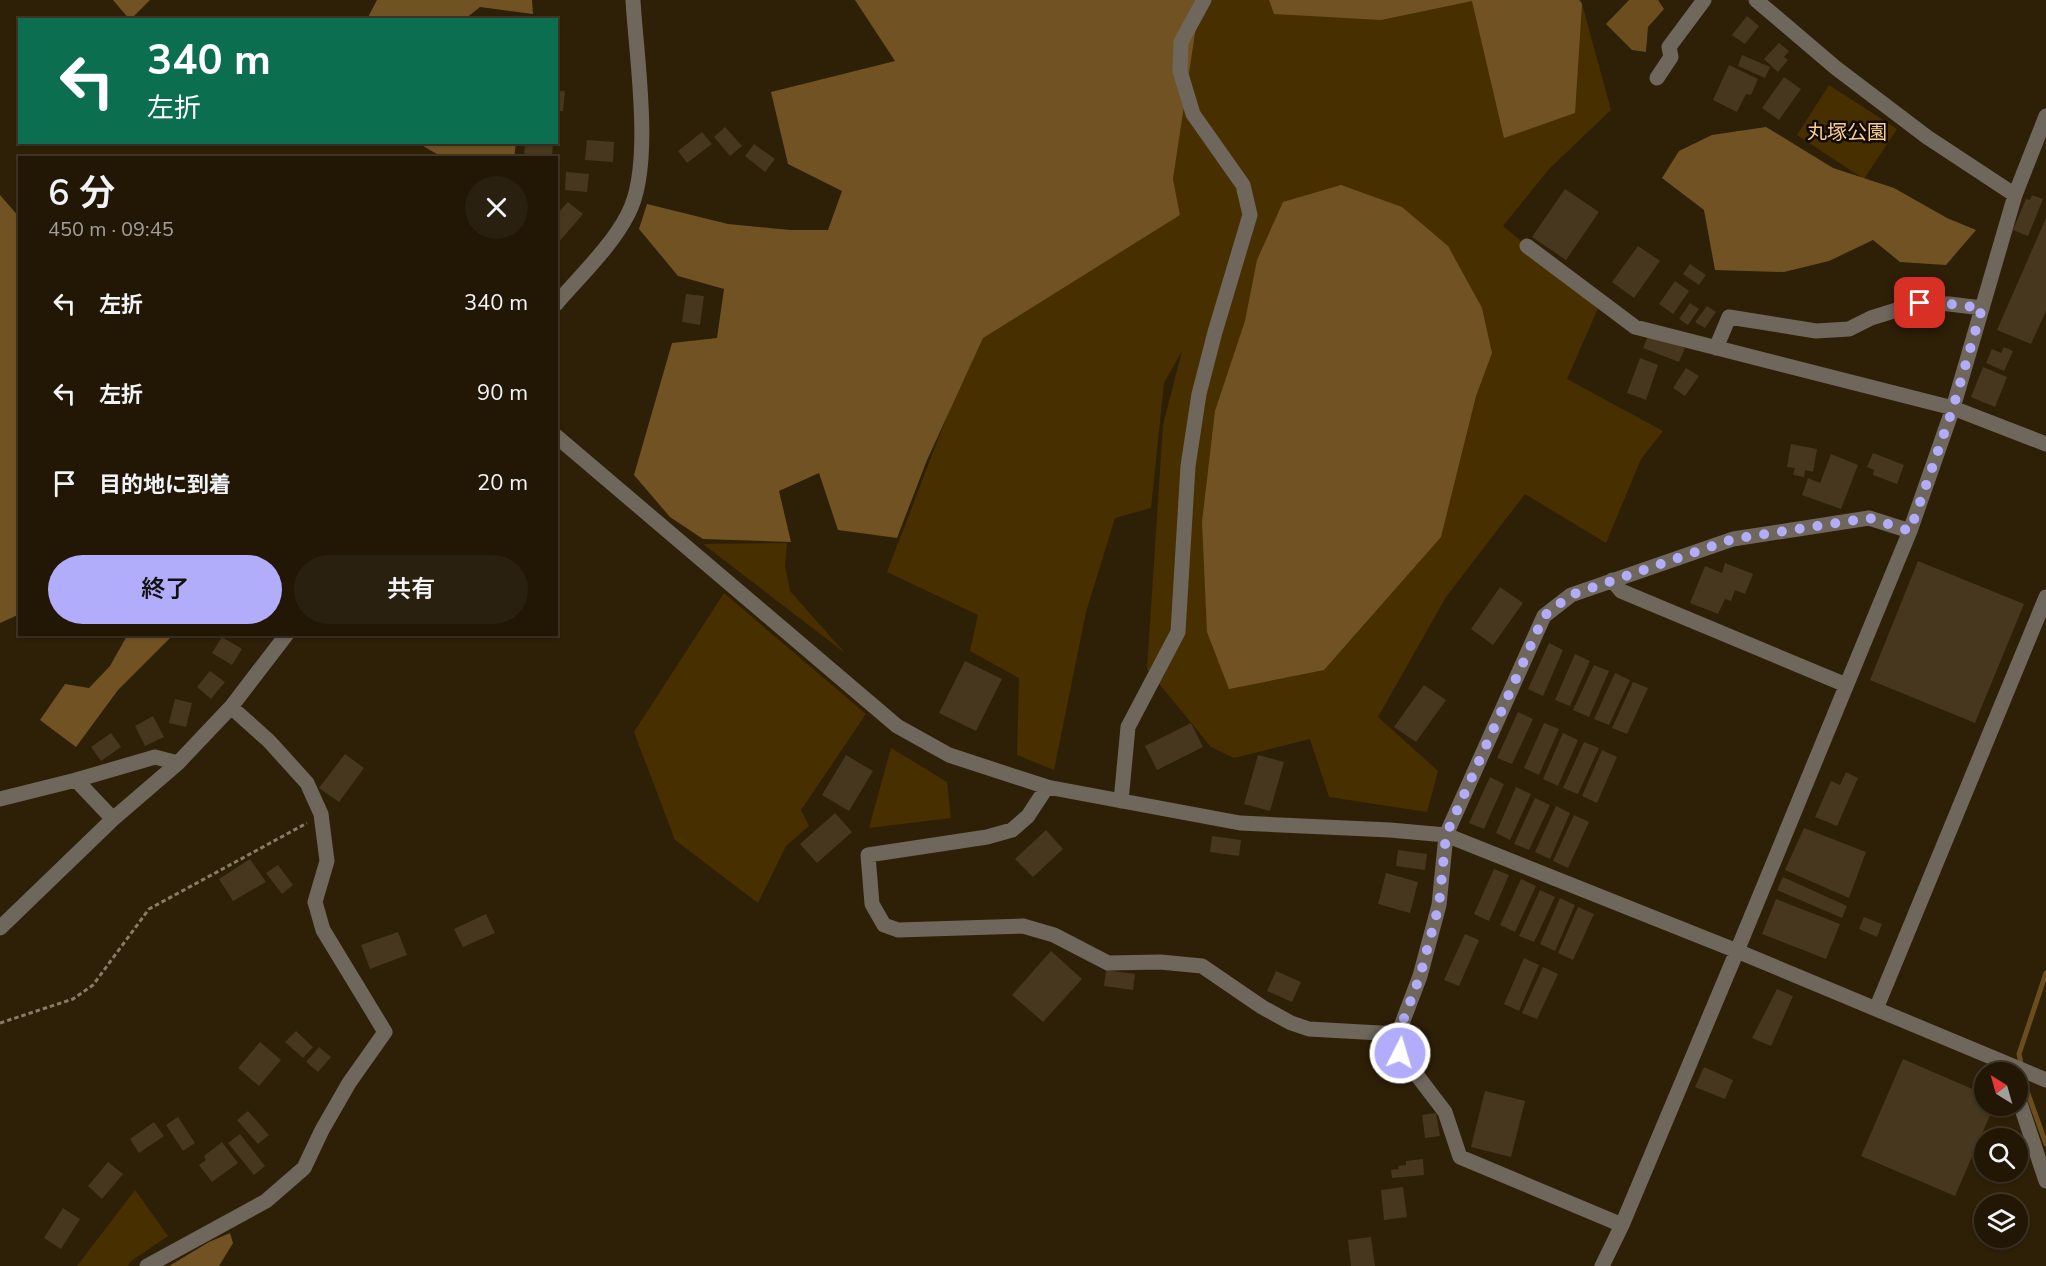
<!DOCTYPE html>
<html lang="ja">
<meta charset="utf-8">
<style>
body{margin:0;font-family:"Nunito Sans","Noto Sans JP",sans-serif;background:#2a200f;color:#f1f3f6;height:100vh;display:flex;flex-direction:column;font-size:22px;white-space:nowrap}
*{box-sizing:border-box;margin:0}
p{font-size:20px;color:#a29f9a}
.icon{flex:none;width:33px;height:33px;fill:none;stroke:currentColor;stroke-width:2;stroke-linecap:round;stroke-linejoin:round}
.map{position:relative;flex:1;overflow:hidden}
.side{position:absolute;left:18px;top:156px;width:540px;height:480px;display:flex;flex-direction:column;background:#221705;border-radius:0px;box-shadow:0 2px 4px #0004,0 0 0 2px #3f3627}
.side>*{flex:none}
.top-card{position:absolute;left:18px;top:18px;width:540px;height:126px;border-radius:0px;box-shadow:0 2px 4px #0004,0 0 0 2px #3f3627;background:#0b6e4f;color:#fff;overflow:hidden}
.needle{width:39px;rotate:323deg}
.tools{position:absolute;left:1974px;top:1062px;display:grid;gap:12px}
.tools a{display:grid;place-items:center;width:54px;height:54px;border-radius:50%;background:#221705;box-shadow:0 2px 4px #0004,0 0 0 2px #3f3627;font-size:30px}
.pin{position:absolute;display:grid;place-items:center;width:51px;height:51px;color:#fff;margin:-26px;border-radius:12px;box-shadow:0 3px 9px #0006}
.me{position:absolute;width:66px;margin:-33px;rotate:5deg;stroke-linejoin:round;filter:drop-shadow(0 0 4px #0008)}
.turn{display:flex;align-items:center;gap:21px;height:126px;padding:0 30px;font-size:27px}
.turn .icon{width:78px;height:78px;stroke-width:2.5}
.turn b{display:block;font-size:42px;line-height:51px}
.round{display:grid;place-items:center;flex:none;width:63px;height:63px;border-radius:32px;background:#2a200f}
.head{display:flex;align-items:center;justify-content:space-between;height:102px;padding:0 30px}
h1{font-size:36px;font-weight:600;line-height:45px}
.cta{display:flex;gap:12px;margin-top:auto;padding:12px 30px}
.cta a{flex:1;height:69px;border-radius:36px;background:#b1adfa;color:#111;font-size:24px;font-weight:600;line-height:69px;text-align:center}
.cta a+a{background:#2a200f;color:#f1f3f6}
ul{padding:0;list-style:none}
li{display:flex;align-items:center;gap:18px;height:90px;padding:0 30px}
li div{flex:1}
li b{display:block;font-size:22px}
li em{font-style:normal}
.map>svg:first-child{display:block}
.green{fill:#482f00}
.forest{fill:#715323}
.water{fill:#6c4e1e}
.lines{fill:none;stroke-linecap:round;stroke-linejoin:round}
.stream{stroke:#6c4e1e;stroke-width:5}
.building{fill:#47371f}
.path{stroke:#887b68;stroke-width:3;stroke-dasharray:4.5 3;stroke-linecap:butt}
.minor{stroke:#6f675c;stroke-width:15}
.route{stroke:#b1adfa;stroke-width:10;stroke-dasharray:0 18}
.labels{text-anchor:middle;stroke-width:5;stroke-linejoin:round;paint-order:stroke}
.park-label{font-size:20px;fill:#f9ce8f;stroke:#110a03}
</style>
<div class="map">
<svg width="2046" height="1266" viewBox="0 0 2046 1266">
<rect width="100%" height="100%" fill="#2e1f07"/>
<path class="green" d="M1199 0H1581L1611 110 1549 169 1503 226 1599 306 1567 379 1663 431 1641 459 1606 543 1525 494 1446 597 1378 717 1438 771 1427 812 1329 797 1310 739 1234 758 1211 747 1147 669 1163 425 1182 351 1164 383 1151 508 1115 518 1086 612 1054 770 1017 755 1019 678 970 651 978 615 887 572 979 333 1180 215 1173 179Z
M1829 85 1897 129 1864 179 1797 135Z
M787 543 785 566 790 591 845 653 703 544Z
M724 593 866 714 801 810 809 826 786 846 758 903 675 840 634 732Z
M891 748 947 782 951 818 869 828Z
M135 1190 168 1236 131 1261 128 1266H77Z"/>
<path class="forest" d="M113 0H150L130 20Z
M377 0H532L533 14 480 7 465 19H367Z
M855 0H1200L1173 179 1180 215 983 338 927 460 897 538 838 530 819 473 779 491 791 542 703 539 670 517 634 475 672 343 717 338 724 289 678 276 639 229 647 204 728 224 790 230H828L842 191 788 164 771 92 895 61Z
M1269 0H1579L1582 4 1575 113 1504 138 1472 1 1381 20 1274 14Z
M1766 127 1833 168 1894 188 1947 218 1976 230 1946 265 1900 262 1873 240 1829 261 1784 272 1715 270 1704 210 1662 178 1679 151 1712 135Z
M418 143H516L514 158 442 157Z
M1341 185 1402 207 1448 246 1482 308 1492 353 1476 396 1441 537 1324 670 1229 689 1207 632 1202 522 1215 411 1245 321 1257 260 1283 202Z
M0 195 20 218V614L0 623Z
M128 634 173 635 118 690 76 747 40 720 65 684 89 688 110 666Z
M230 1233 233 1243 219 1266H169L209 1242Z"/>
<path class="water" d="M1629 0H1658L1664 9 1648 27 1646 52 1632 50 1606 24Z"/>
<g class="lines">
<path class="stream" d="M2046 973 2019 1054 2027 1091 2046 1144"/>
</g>
<path class="building" d="M1747 16 1759 26 1745 44 1732 35Z
M1779 43 1789 51 1784 57 1788 60 1778 72 1764 59Z
M1742 55 1770 67 1765 78 1738 66Z
M1729 65 1758 79 1751 95 1746 94 1737 112 1713 100Z
M1784 77 1801 89 1779 120 1762 108Z
M556 91H565L563 111H556Z
M725 127 742 146 730 156 714 137Z
M702 132 712 144 687 163 678 151Z
M587 140 614 142 613 162 585 160Z
M525 142H553L552 158H524Z
M754 144 775 159 765 172 745 156Z
M566 172 589 174 587 192 565 190Z
M1565 189 1599 212 1566 260 1532 237Z
M2032 195 2043 199 2028 236 2013 230 2026 199 2030 200Z
M568 202 583 214 559 242 556 239V215Z
M2046 218V311L2031 344 1997 330Z
M1638 246 1660 261 1634 298 1612 282Z
M1690 264 1706 275 1699 285 1683 274Z
M1675 281 1689 291 1673 314 1659 304Z
M686 294 704 296 700 325 682 322Z
M1690 303 1699 309 1688 325 1679 319Z
M1707 306 1716 312 1705 328 1695 322Z
M1649 334 1685 348 1679 362 1643 348Z
M2004 347 2013 351 2004 371 1986 363 1992 349 2001 353Z
M1640 358 1658 365 1646 400 1627 393Z
M1983 367 2007 377 1995 407 1971 397Z
M1686 368 1699 376 1685 396 1673 388Z
M1791 444 1817 449 1813 472 1805 470 1804 477 1793 475 1795 468 1787 467Z
M1873 453 1904 465 1897 484 1873 475 1874 470 1867 467Z
M1831 454 1858 465 1841 509 1802 495 1808 478 1820 483Z
M1918 561 2024 604 1975 723 1870 680Z
M1725 563 1753 574 1745 594 1735 590 1731 601 1725 599 1718 614 1690 603 1705 566 1722 573Z
M1500 587 1523 603 1493 645 1471 629Z
M222 637 242 649 232 665 212 653Z
M1549 643 1563 650 1543 696 1528 689Z
M1575 654 1590 661 1570 706 1555 700Z
M965 661 1002 679 976 731 939 713Z
M1594 665 1609 671 1589 717 1573 710Z
M210 671 225 682 211 699 197 687Z
M1615 673 1630 680 1609 725 1594 719Z
M1633 682 1648 688 1627 734 1612 728Z
M1424 685 1446 700 1416 742 1394 727Z
M175 699 192 703 186 727 169 723Z
M1518 712 1533 719 1512 764 1497 758Z
M153 716 164 737 145 746 135 726Z
M1191 723 1203 747 1157 770 1145 746Z
M1544 723 1559 729 1539 775 1524 768Z
M111 733 121 747 101 761 91 747Z
M1563 733 1578 740 1558 786 1543 779Z
M1584 742 1599 748 1578 794 1563 788Z
M1602 750 1617 757 1597 803 1582 796Z
M345 754 364 768 339 802 319 788Z
M846 755 873 771 849 811 822 795Z
M1258 755 1284 762 1270 811 1244 804Z
M1846 772 1858 778 1837 826 1815 817 1831 781 1840 785Z
M1490 777 1504 784 1484 829 1469 823Z
M1516 787 1531 794 1510 840 1496 833Z
M1535 798 1550 805 1529 850 1514 844Z
M1556 806 1570 813 1550 859 1535 852Z
M835 813 852 832 817 863 800 844Z
M1574 815 1589 822 1568 868 1553 861Z
M1804 828 1866 852 1849 898 1785 870Z
M1046 830 1063 849 1033 877 1015 859Z
M1212 836 1241 840 1239 856 1210 852Z
M1398 850 1427 854 1425 870 1396 866Z
M250 859 266 882 233 901 219 879Z
M278 865 293 885 282 894 266 873Z
M1494 869 1509 875 1489 921 1474 914Z
M1386 873 1418 882 1410 913 1378 904Z
M1783 877 1847 906 1842 918 1777 890Z
M1521 879 1536 886 1515 932 1500 925Z
M1540 890 1555 897 1534 942 1519 936Z
M1560 898 1575 905 1555 951 1540 944Z
M1776 899 1840 924 1826 959 1762 934Z
M1578 907 1594 914 1573 960 1558 953Z
M486 914 495 933 463 947 454 929Z
M1864 917 1882 924 1877 937 1859 929Z
M398 932 407 955 370 969 361 945Z
M1465 934 1479 940 1459 986 1444 980Z
M1051 951 1082 979 1043 1022 1012 995Z
M1524 958 1539 965 1519 1011 1504 1004Z
M1543 967 1558 974 1537 1019 1522 1013Z
M1106 970 1135 974 1133 990 1104 986Z
M1276 971 1301 982 1292 1002 1267 991Z
M1777 989 1793 996 1771 1046 1752 1038Z
M296 1031 313 1047 303 1058 285 1042Z
M260 1042 281 1060 259 1086 238 1068Z
M319 1047 331 1057 318 1072 306 1062Z
M1903 1059 1984 1094V1106H1994L1955 1196 1861 1156Z
M1704 1067 1733 1080 1725 1099 1695 1087Z
M1485 1091 1525 1101 1511 1157 1471 1147Z
M248 1111 269 1135 258 1144 237 1120Z
M1436 1113 1440 1136 1425 1138 1422 1115Z
M178 1117 195 1143 183 1151 166 1125Z
M154 1122 164 1136 139 1153 130 1139Z
M240 1134 265 1166 254 1175 228 1143Z
M222 1142 238 1163 212 1182 199 1165 206 1160 204 1156Z
M1423 1159 1424 1175 1392 1178 1391 1170 1399 1169 1398 1166 1406 1165V1161Z
M108 1162 123 1174 102 1199 88 1186Z
M1403 1187 1407 1217 1384 1220 1381 1190Z
M63 1208 80 1219 61 1249 44 1238Z
M1371 1237 1375 1266H1351L1348 1240Z"/>
<g class="lines">
<path class="path" d="M0 1023 73 999 93 985 149 909 307 823"/>
<path class="minor" d="M1756 0 1836 68 1927 137 2015 195
M1657 78 1671 57 1669 47 1704 0
M1527 246 1635 327 1953 408 2046 444
M556 304C580 276 612 246 628 214 654 166 636 56 633 0
M1716 348 1729 317 1816 331 1849 329 1871 318 1919 303 1949 304 1982 308
M556 436 897 726 949 755 1047 787 1240 823 1390 830 1446 835 1737 951 2046 1080
M1612 580 1621 591 1846 685
M76 780 113 819
M1047 787 1028 816 1012 830 987 837 868 855 872 904 884 925 898 930 1023 926 1054 935 1108 963 1160 962 1202 966 1262 1007 1291 1023 1309 1029 1398 1034
M0 799 76 780 155 757 178 763
M1121 801 1128 727 1178 632 1188 466 1199 394 1215 332 1250 215 1243 185 1193 114 1180 71 1181 42 1204 0
M0 928 113 819 178 763 231 707 287 634
M1876 1009 2046 597
M2018 1097 2046 1181
M1622 1225 1460 1157 1445 1112 1400 1053 1398 1034 1420 976 1439 905 1446 835 1544 616 1571 595 1733 539 1869 518 1910 531
M147 1266 266 1201 304 1168 322 1130 349 1083 385 1032 323 930 315 902 327 861 321 814 307 783 269 741 231 707
M1602 1266 1622 1225 1737 951 1910 531 1953 408 2015 195 2046 116"/>
</g>
<g class="lines">
<path class="route" d="M1400 1053 1398 1034 1420 976 1439 905 1446 835 1544 616 1571 595 1733 539 1869 518 1910 531 1953 408 1982 308 1949 304 1920 303"/>
</g>
<g class="labels">
<g class="park-label">
<text x="1847" y="139">丸塚公園</text>
</g>
</g>
</svg>
<div class="tools">
<a><svg class="needle" viewBox="-14 -14 28 28"><path d="M0-13l5 13h-10z" fill="#e53935"/><path d="M0 13l5-13h-10z" fill="#a29f9a"/></svg></a>
<a><svg class="icon" aria-label="search" viewBox="0 0 24 24"><circle cx="10" cy="10" r="6"/><path d="M15 15l6 6"/></svg></a>
<a><svg class="icon" aria-label="layers" viewBox="0 0 24 24"><path d="M12 4l9 5-9 5-9-5zM3 14l9 5 9-5"/></svg></a>
</div>
<div class="pin" style="left:1920px;top:303px;background:#d93025"><svg class="icon" aria-label="arrive" viewBox="0 0 24 24"><path d="M6 21V4h12l-3 4 3 4H6"/></svg></div>
<svg class="me" style="left:1400px;top:1053px" viewBox="-20 -20 40 40"><circle r="17" fill="#b1adfa" stroke="#fff" stroke-width="3"/><path d="M0-11L8 9 0 5-8 9z" fill="#fff"/></svg>
<div class="top-card">
<div class="turn"><svg class="icon" aria-label="left" viewBox="0 0 24 24"><path d="M17 20v-9H6M10 6l-5 5 5 5"/></svg><div><b>340 m</b>左折</div></div>
</div>
<section class="side">
<div class="head"><div><h1>6 分</h1><p>450 m · 09:45</p></div><a class="round"><svg class="icon" aria-label="close" viewBox="0 0 24 24"><path d="M6 6l12 12M18 6L6 18"/></svg></a></div>
<ul>
<li><svg class="icon" aria-label="left" viewBox="0 0 24 24"><path d="M17 20v-9H6M10 6l-5 5 5 5"/></svg><div><b>左折</b></div><em>340 m</em></li>
<li><svg class="icon" aria-label="left" viewBox="0 0 24 24"><path d="M17 20v-9H6M10 6l-5 5 5 5"/></svg><div><b>左折</b></div><em>90 m</em></li>
<li><svg class="icon" aria-label="arrive" viewBox="0 0 24 24"><path d="M6 21V4h12l-3 4 3 4H6"/></svg><div><b>目的地に到着</b></div><em>20 m</em></li>
</ul>
<div class="cta"><a>終了</a><a>共有</a></div>
</section>
</div>
